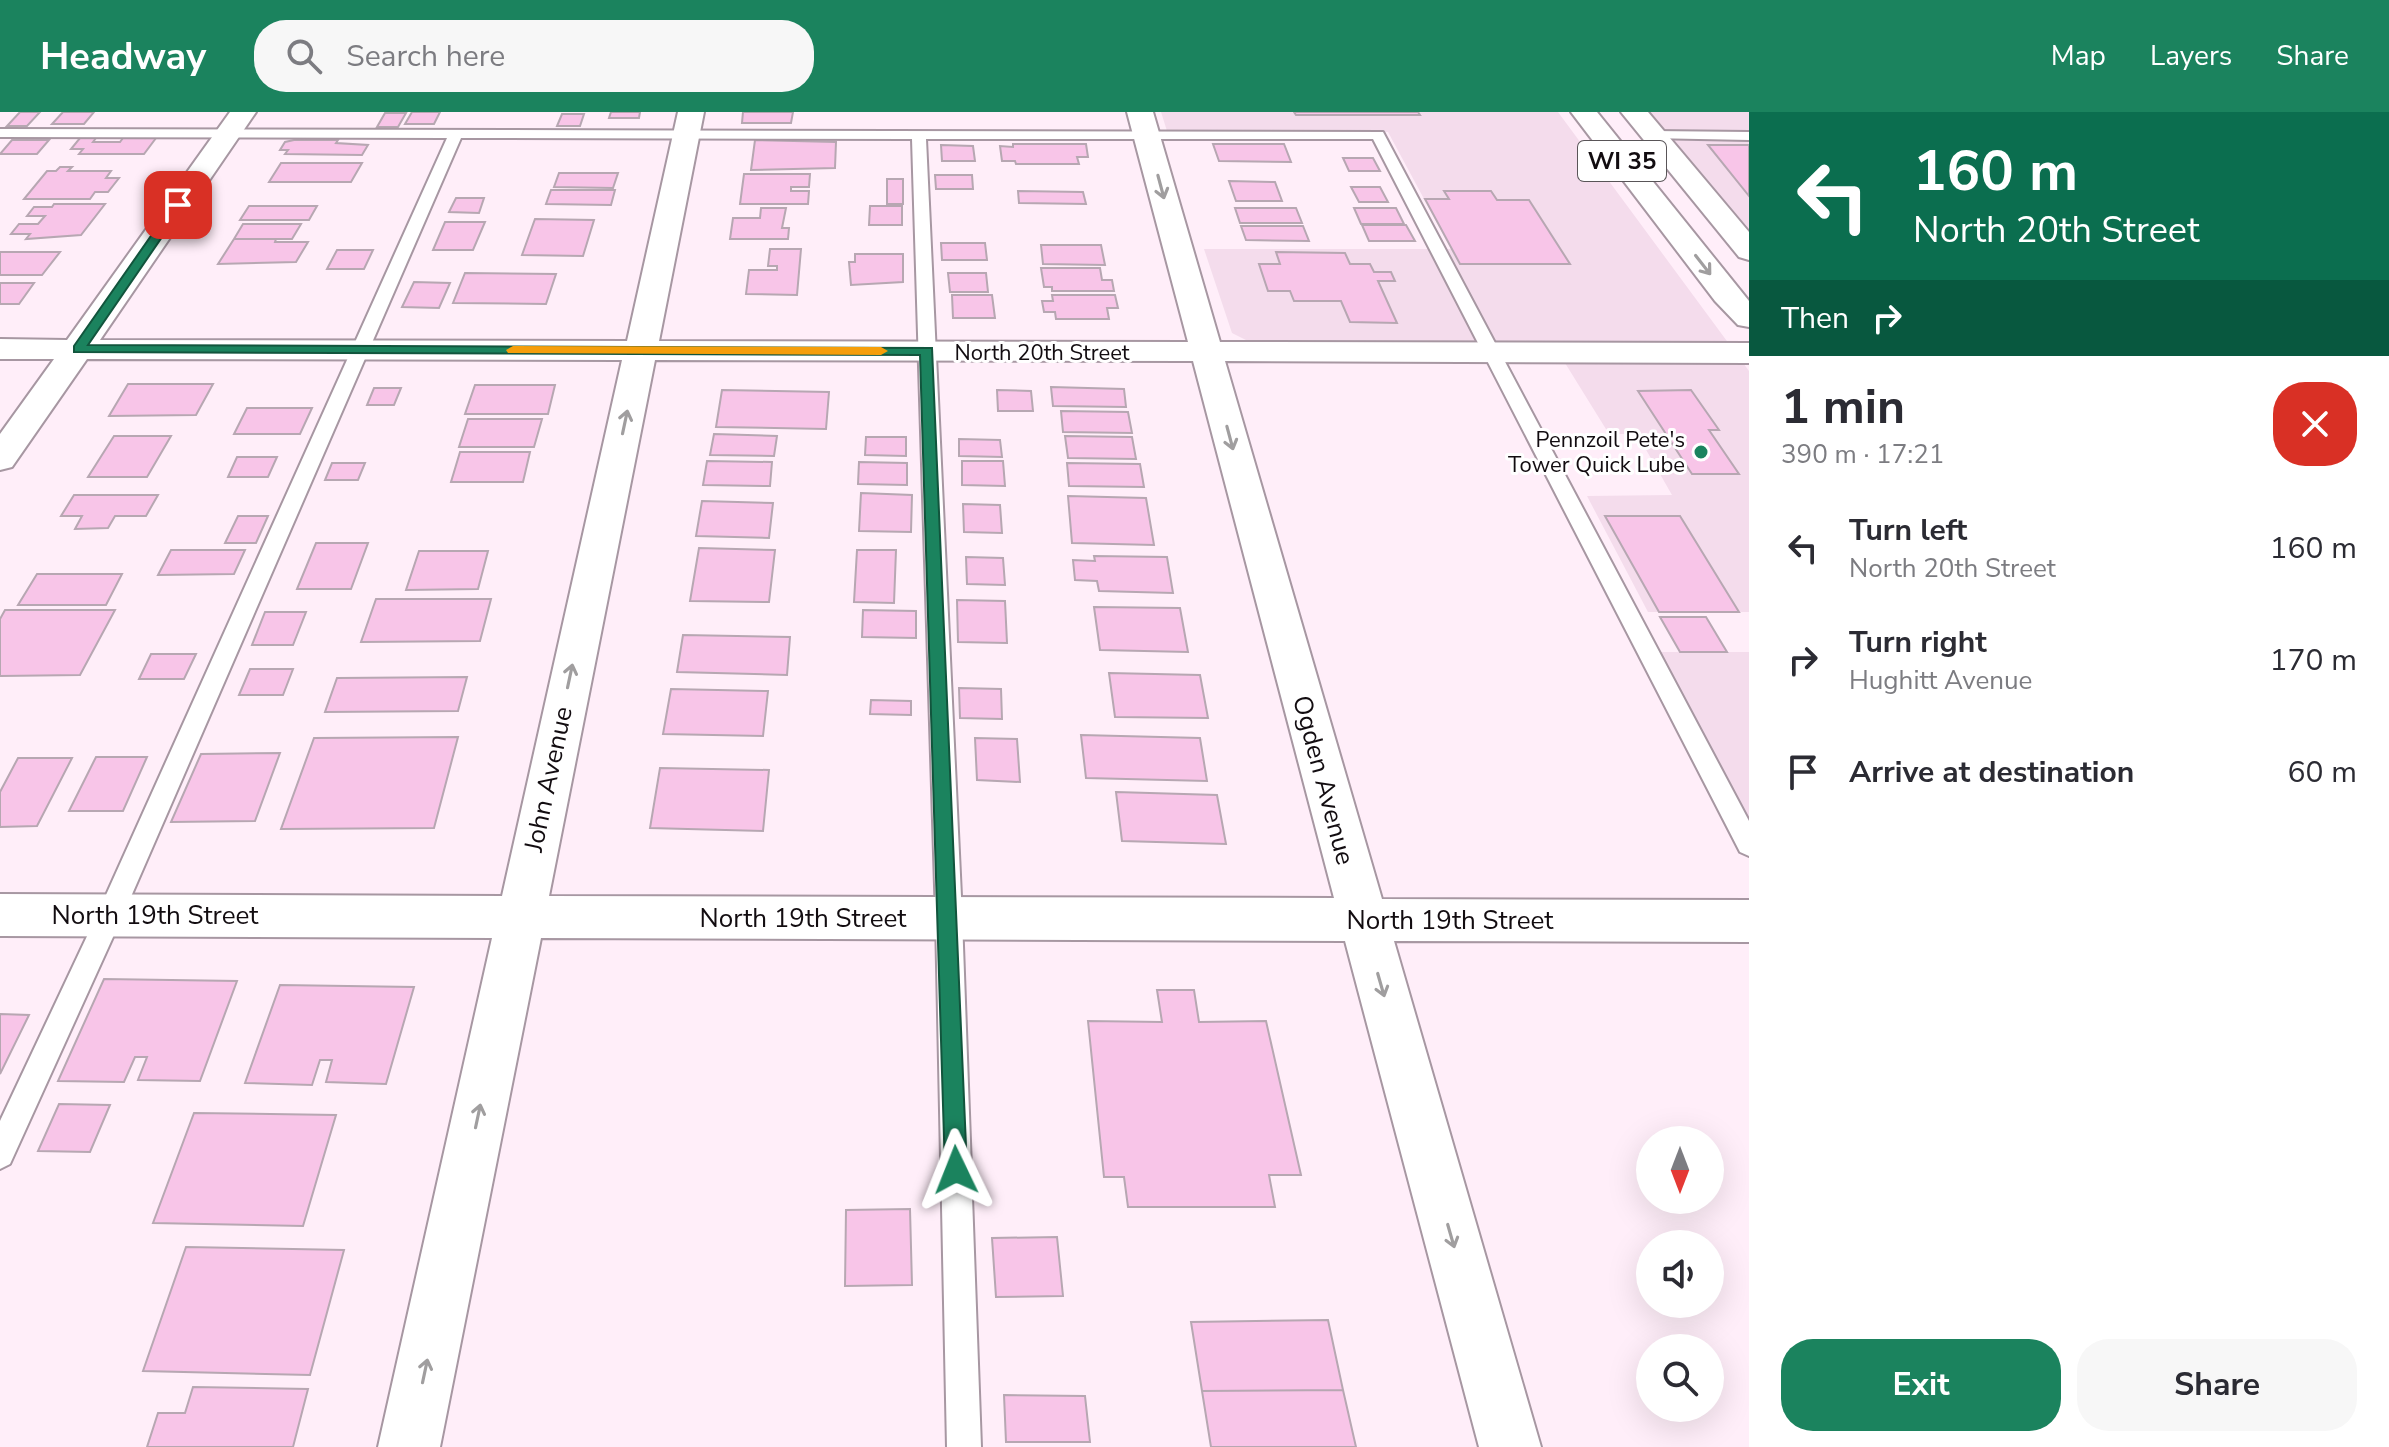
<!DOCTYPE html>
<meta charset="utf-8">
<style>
body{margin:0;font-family:"Nunito Sans",sans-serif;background:#f7f7f7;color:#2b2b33;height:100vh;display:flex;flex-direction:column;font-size:30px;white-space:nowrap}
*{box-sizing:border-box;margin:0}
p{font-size:26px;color:#7c7c81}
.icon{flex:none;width:44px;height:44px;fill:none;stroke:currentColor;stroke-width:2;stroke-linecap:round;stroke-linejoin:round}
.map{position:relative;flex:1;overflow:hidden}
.sheet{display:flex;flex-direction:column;background:#fff;width:640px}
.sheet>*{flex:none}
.banner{background:#0b6e4f;color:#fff;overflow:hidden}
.needle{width:52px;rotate:180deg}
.buttons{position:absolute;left:1636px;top:1014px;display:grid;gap:16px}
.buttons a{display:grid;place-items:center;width:88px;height:88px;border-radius:50%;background:#fff;box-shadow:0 8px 32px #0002;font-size:40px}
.pin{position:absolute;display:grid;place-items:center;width:68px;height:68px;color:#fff;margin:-34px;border-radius:16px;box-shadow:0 4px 12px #0006}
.me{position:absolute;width:88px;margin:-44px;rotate:358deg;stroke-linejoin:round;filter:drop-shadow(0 0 6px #0008)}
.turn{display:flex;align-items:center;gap:28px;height:168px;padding:0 32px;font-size:36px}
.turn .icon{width:104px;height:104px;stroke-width:2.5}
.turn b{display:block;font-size:56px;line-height:68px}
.then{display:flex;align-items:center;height:76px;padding:0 32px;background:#0003;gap:16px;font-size:30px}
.round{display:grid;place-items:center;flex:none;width:84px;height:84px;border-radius:32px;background:#f7f7f7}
.summary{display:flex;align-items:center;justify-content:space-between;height:136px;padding:0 32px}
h1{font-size:48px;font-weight:700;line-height:60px}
.action{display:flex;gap:16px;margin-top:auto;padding:16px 32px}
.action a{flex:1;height:92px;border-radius:32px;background:#1b835e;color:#fff;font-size:32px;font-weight:700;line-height:92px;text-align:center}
.action a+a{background:#f7f7f7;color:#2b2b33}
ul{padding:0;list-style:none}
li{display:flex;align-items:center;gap:24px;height:112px;padding:0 32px}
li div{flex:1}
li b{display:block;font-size:30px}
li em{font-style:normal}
header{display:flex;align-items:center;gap:48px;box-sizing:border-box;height:112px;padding:0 40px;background:#1b835e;color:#fff}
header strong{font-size:38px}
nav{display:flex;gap:44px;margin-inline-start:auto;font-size:28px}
.search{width:560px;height:72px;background:#f7f7f7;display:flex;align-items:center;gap:20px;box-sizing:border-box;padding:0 28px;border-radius:32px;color:#7c7c81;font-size:30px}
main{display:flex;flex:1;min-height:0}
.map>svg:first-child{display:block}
.built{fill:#f4dcec}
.building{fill:#f8c5e8;stroke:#b7a7b2;stroke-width:2}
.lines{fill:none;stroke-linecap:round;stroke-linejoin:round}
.service-casing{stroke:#a797a2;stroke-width:4}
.minor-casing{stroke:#a797a2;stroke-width:4}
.primary-casing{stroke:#a797a2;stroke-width:4}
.service{fill:#fff;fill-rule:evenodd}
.minor{fill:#fff;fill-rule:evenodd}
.primary{fill:#fff;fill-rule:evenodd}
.oneway{stroke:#a09e9f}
.route{fill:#1b835e;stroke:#12553d;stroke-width:2}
.slow{fill:#f59e0b}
.poi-dot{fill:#1b835e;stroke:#fff;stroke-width:3}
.labels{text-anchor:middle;stroke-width:6;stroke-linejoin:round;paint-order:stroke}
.far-street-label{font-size:22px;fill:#120c10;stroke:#fff}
.far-poi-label{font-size:22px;fill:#120c10;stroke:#fff;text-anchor:end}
.shield{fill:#fff;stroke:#595558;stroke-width:2}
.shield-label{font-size:24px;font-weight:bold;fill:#120c10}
.street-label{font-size:26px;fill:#120c10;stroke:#fff}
</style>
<header>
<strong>Headway</strong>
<div class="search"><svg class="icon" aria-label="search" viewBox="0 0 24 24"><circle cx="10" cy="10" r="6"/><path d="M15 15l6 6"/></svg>Search here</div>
<nav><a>Map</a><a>Layers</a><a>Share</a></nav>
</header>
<main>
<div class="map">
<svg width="1749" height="1335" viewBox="0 0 1749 1335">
<rect width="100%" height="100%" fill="#ffeef9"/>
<path class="built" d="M1161 0H1558L1749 259V500H1648L1587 384 1672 383 1637 322H1609L1552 230H1271L1246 228 1232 221 1204 137H1451L1388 20 1167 19Z
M1650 0H1749V117Z
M1659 540H1749V707Z"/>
<path class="building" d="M20 0H40L27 14H7Z
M63 0H94L84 12H52Z
M412 0H440L434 12H405Z
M611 0H640L639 6H609Z
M743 0H793L791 11H742Z
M1294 0H1418L1420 3H1296Z
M385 1H406L398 15H377Z
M562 2H584L580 14H557Z
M80 26H96L93 30H120L123 26H156L144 42H79L83 37H71Z
M12 28H49L37 42H0Z
M294 28H338L336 31 368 33 362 43 285 42 288 38H280L285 30Z
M755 28 836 30 835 56 751 58Z
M1013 32H1086L1088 45H1077L1079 52H1016L1015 49H1002L1000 34 1013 35Z
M1213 32H1284L1291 50 1219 49Z
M941 33 973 34 975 49H942Z
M1708 33H1749V84Z
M1343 46H1373L1380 59H1349Z
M281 51H362L351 70H269Z
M60 55H72L68 59H111L106 66H119L108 80H95L90 87H24L47 59H56Z
M559 61H618L613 76 554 75Z
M744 62H810L809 75H791V79H809L808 92H740Z
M935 63H972L973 77H936Z
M887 67H903V92H887Z
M1229 69 1275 70 1282 89H1236Z
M1351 75H1380L1388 90H1359Z
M551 78H615L611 93 546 92Z
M1018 79 1083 80 1086 92 1019 91Z
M1444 79H1491L1497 88H1529L1570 152H1460L1425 87H1449Z
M456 86H484L479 101 449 100Z
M54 92H105L81 123 26 127 30 122H11L19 112H38L45 104H27L34 95H52Z
M249 94H317L309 108H240Z
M870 94H902V113H869Z
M761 96H786L782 116H789L788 127H730L733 106H760Z
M1235 96H1296L1302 111H1240Z
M1354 96H1396L1404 112H1361Z
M535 107 594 108 583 144 522 143Z
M445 110H485L473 138H433Z
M243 112H301L292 127H234Z
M1362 113H1406L1415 129H1369Z
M1241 114H1303L1309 129 1246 128Z
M234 127H276L275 130H308L296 150 218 152Z
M941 131H985L987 148H942Z
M1041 133H1101L1105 153 1043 152Z
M770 137H801L797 183 746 182 749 158H777V154H768Z
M337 138H373L364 157H327Z
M0 140H60L42 163H0Z
M1276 140 1345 141 1350 152H1370L1374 160H1391L1395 169H1378L1397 211 1350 210 1341 189H1294L1290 179H1268L1259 152H1280Z
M855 142H903V170L851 173 849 150H855Z
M1041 156H1100L1102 168H1112L1114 179H1052V175H1044Z
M465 161 556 162 546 192 453 191Z
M948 161H986L988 180H950Z
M414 170 450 171 439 196 402 195Z
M0 171H34L19 192H0Z
M952 183H992L995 206H953Z
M1052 183H1115L1118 196H1107L1109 207H1056L1055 200H1044L1042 189H1053Z
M128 272H213L196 303 109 304Z
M475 273H555L548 302H465Z
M1051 275 1124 277 1126 295 1053 294Z
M374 276H401L394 293H367Z
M722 278 829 280 826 317 716 315Z
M997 278 1031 279 1033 299H998Z
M1691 278 1719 318H1709L1739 362H1692L1638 279Z
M247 296H312L300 322H234Z
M1061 299 1128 300 1132 321 1063 320Z
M468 307H542L534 335H459Z
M714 322 777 324 774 344 710 343Z
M114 324H171L147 365H88Z
M1065 324 1132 325 1136 347 1068 346Z
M866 325H906V344L865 343Z
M959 327 1000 328 1002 345 959 344Z
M460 340H530L523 370H451Z
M237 345H277L268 365H228Z
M707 349 772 350 770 374 703 373Z
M962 349H1003L1005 374 962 373Z
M859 350 907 351V373L858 372Z
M332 351H365L358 368H325Z
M1067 351 1140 352 1144 375 1069 374Z
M861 381 912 383 911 420 859 419Z
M74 383H158L146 404H115L108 416 75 417 82 404H61Z
M1068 384 1146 386 1154 433 1072 431Z
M702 389 773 391 769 426 696 424Z
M963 392 1000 393 1002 421 964 420Z
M238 404H268L256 431H225Z
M1605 404H1680L1739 500H1659Z
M316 431H368L351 477H297Z
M699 436 775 438 769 490 690 489Z
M171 438H245L234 462 158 463Z
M857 438H896L894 491 854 490Z
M419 439H488L478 477 406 478Z
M1094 444 1167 445 1173 481 1099 479 1097 469 1075 468 1073 448 1095 449Z
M966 445 1003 446 1005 473 967 472Z
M37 462H122L106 493H18Z
M376 487H491L480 529 361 530Z
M957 488 1005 489 1007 531 958 530Z
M1094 495 1180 496 1188 540 1100 538Z
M5 498H115L80 563 0 564V507Z
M863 498 916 499V526L862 525Z
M265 500H306L293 533H252Z
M1660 505H1706L1727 540H1680Z
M683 523 790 525 787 563 677 560Z
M151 542H196L184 567H139Z
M250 557H293L283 583H239Z
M1109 561 1200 563 1208 606 1115 605Z
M467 565 458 599 325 600 337 566Z
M959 576 1001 577 1002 607 960 606Z
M671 577 768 579 763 624 663 622Z
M871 588 911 589V603L870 602Z
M1081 623 1200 626 1207 669 1086 666Z
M458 625 434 716 281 717 314 626Z
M975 626 1017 627 1020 670 977 668Z
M280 641 255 709 171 710 201 642Z
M96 645H147L123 699H69Z
M18 646H72L37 714 0 715V680Z
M660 656 769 658 763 719 650 716Z
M1116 680 1217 683 1226 732 1122 729Z
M104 867 237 869 200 969 138 968 147 945H135L124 970 58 969Z
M280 873 414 875 386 972 326 970 332 948H320L312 973 245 971Z
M1157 878H1194L1199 910 1266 909 1301 1063H1269L1275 1095H1128L1124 1065H1104L1088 909 1162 910Z
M0 902 29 903 0 962Z
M59 992 110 993 90 1040 38 1039Z
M194 1001 336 1003 303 1114 153 1111Z
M910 1097 912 1173 845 1174 846 1098Z
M1057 1125 1063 1184 996 1185 992 1126Z
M186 1135 344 1138 310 1263 143 1259Z
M1328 1208 1343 1278 1202 1279 1191 1210Z
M193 1275 308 1277 293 1335H147L158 1301H185Z
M1343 1278 1356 1335H1211L1202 1279Z
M1004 1283 1085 1284 1090 1330H1006Z"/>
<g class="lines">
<g class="service-casing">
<path id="service" d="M0 17 1383 20 1749 709V744L1740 740 1373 27H926L962 806 981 1335H947L936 806 912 27 461 26 123 803 10 1052 0 1057V1009L97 803 447 26 0 25Z
M1653 19 1749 20V28L1648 26 1646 23Z"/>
</g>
<g class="minor-casing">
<path id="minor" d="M230 0H256L100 228 627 229 678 0H704L659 229 1188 230 1127 0H1153L1220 230 1749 231V251L1225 249 1382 787 1749 788V830L1394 829 1541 1335H1479L1345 829 541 826 440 1335H378L492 826 0 824V782L502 784 622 248 87 247 12 355 0 358V322L54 247H0V227L67 228ZM655 248 1193 249 1334 786 549 784Z"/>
</g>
<g class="primary-casing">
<path id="primary" d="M1571 0H1597L1749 189V215L1738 213 1715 189Z
M1621 0H1648L1749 120V148L1739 145Z"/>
</g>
<use href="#service" class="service"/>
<use href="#minor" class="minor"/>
<use href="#primary" class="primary"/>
</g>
<defs><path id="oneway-shaft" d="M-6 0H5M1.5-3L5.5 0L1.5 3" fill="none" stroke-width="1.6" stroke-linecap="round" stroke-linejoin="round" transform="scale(2)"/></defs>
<g class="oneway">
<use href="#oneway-shaft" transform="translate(1161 75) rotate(75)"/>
<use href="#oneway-shaft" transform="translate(1703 153) rotate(52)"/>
<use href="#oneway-shaft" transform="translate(625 310) rotate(-78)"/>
<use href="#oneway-shaft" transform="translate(1230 326) rotate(75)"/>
<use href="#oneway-shaft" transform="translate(570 564) rotate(-78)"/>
<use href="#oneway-shaft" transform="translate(1381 873) rotate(74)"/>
<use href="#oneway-shaft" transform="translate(478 1004) rotate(-78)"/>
<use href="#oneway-shaft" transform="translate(1451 1124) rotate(74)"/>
<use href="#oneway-shaft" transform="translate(425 1259) rotate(-78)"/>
</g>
<path class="route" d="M178 90 184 93 88 233 932 236 967 1058 964 1066 956 1069 948 1066 945 1058 920 243 74 240V234L174 91Z"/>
<path class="slow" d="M513 234 881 235 888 239 881 243 508 241 506 238Z"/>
<circle class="poi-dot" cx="1701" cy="340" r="8"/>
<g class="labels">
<g class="far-street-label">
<text x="1042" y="248">North 20th Street</text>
</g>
<g class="far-poi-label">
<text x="1685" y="335">Pennzoil Pete's<tspan x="1685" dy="25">Tower Quick Lube</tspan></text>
</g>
<rect class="shield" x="1578" y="29" width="88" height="40" rx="6"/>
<g class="shield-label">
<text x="1622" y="57">WI 35</text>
</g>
<g class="street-label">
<text transform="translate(548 667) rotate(-78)" y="9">John Avenue</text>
<text transform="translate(1324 668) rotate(75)" y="9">Ogden Avenue</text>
<text x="155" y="812">North 19th Street</text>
<text x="803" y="815">North 19th Street</text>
<text x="1450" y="817">North 19th Street</text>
</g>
</g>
</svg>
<div class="buttons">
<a><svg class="needle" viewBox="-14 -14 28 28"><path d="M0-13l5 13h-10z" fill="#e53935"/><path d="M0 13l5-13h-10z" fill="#7c7c81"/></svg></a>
<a><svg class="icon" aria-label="sound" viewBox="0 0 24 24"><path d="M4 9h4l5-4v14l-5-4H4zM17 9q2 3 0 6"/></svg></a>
<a><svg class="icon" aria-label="search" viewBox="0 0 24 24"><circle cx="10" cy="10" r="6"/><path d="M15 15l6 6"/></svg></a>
</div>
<div class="pin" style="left:178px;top:93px;background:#d93025"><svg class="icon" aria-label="arrive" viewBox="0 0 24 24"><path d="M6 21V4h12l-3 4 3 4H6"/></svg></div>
<svg class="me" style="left:956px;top:1058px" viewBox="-20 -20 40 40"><path d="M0-17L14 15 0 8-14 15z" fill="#1b835e" stroke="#fff" stroke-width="4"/></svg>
</div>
<section class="sheet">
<div class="banner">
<div class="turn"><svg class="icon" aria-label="left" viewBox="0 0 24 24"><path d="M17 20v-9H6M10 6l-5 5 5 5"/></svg><div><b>160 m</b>North 20th Street</div></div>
<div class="then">Then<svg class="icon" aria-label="right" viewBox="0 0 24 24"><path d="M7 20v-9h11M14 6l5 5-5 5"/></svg></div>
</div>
<div class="summary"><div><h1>1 min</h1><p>390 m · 17:21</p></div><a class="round" style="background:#d93025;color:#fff"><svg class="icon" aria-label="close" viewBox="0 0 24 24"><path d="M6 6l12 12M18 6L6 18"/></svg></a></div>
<ul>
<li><svg class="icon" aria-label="left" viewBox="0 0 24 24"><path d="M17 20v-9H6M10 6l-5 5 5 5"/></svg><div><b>Turn left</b><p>North 20th Street</p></div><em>160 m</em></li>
<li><svg class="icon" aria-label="right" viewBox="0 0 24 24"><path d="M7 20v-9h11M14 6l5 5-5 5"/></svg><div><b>Turn right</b><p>Hughitt Avenue</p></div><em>170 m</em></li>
<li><svg class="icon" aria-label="arrive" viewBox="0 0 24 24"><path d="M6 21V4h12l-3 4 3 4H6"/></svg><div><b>Arrive at destination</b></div><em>60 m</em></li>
</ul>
<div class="action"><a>Exit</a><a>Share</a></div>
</section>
</main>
